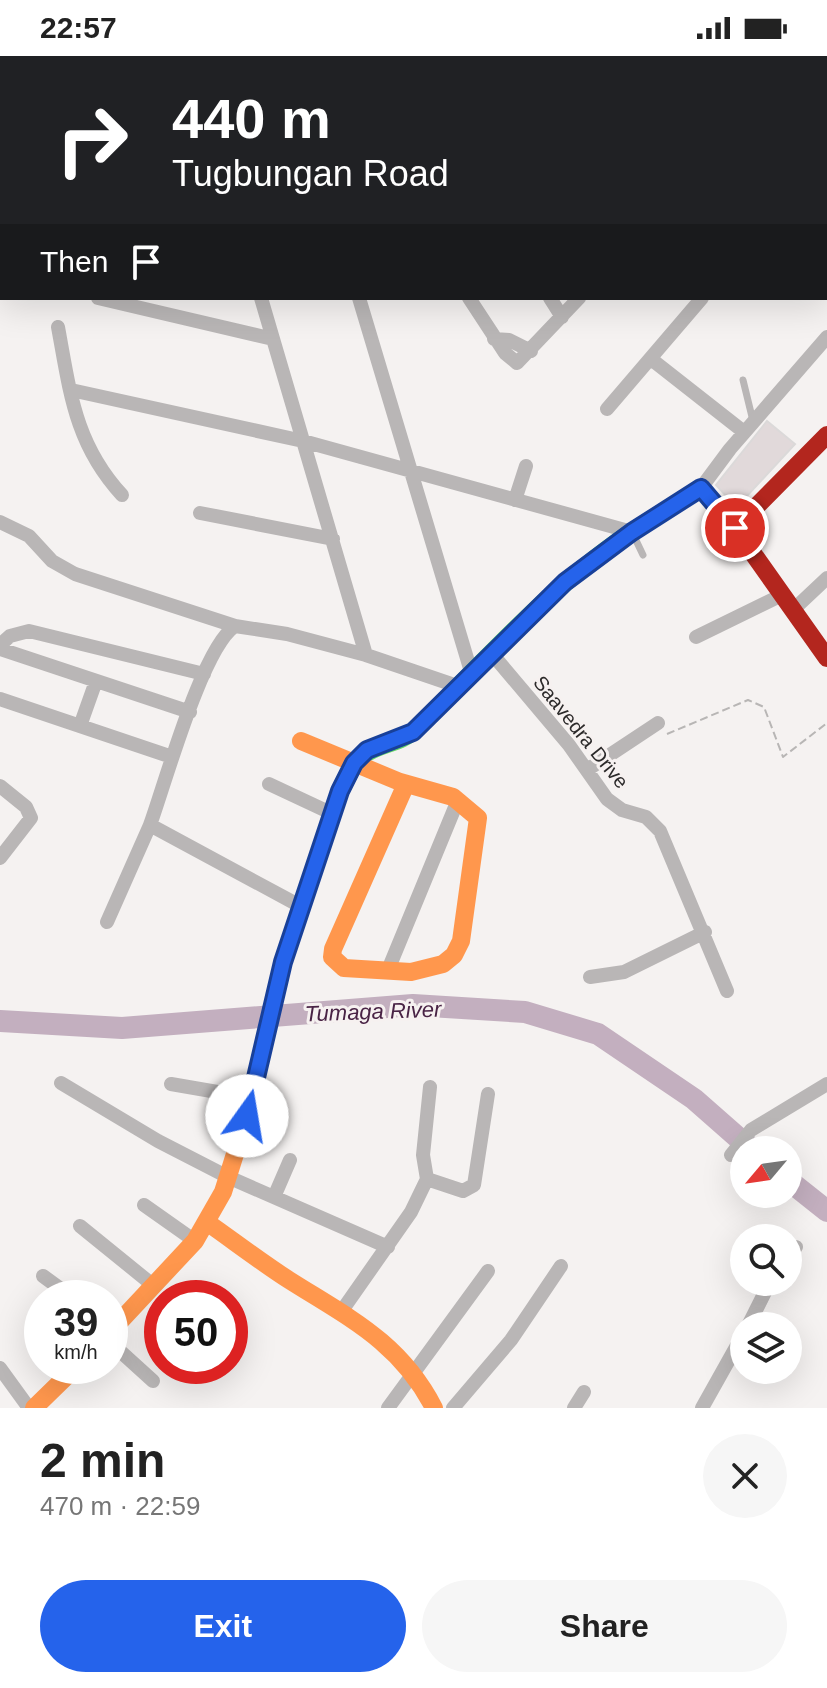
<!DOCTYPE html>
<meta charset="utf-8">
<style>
body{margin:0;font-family:Helvetica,sans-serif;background:#f6f6f6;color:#222;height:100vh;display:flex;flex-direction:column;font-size:30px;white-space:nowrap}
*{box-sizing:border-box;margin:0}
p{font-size:26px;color:#767676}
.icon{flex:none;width:44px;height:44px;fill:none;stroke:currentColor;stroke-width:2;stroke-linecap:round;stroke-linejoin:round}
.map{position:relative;height:1352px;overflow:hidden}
.side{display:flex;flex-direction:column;background:#fff;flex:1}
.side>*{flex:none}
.banner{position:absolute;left:0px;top:0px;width:828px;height:244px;box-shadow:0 8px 32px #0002;background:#202124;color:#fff;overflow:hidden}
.needle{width:52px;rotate:241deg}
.controls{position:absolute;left:730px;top:1080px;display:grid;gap:16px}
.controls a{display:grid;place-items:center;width:72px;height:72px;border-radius:50%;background:#fff;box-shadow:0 8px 32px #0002;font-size:40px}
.speed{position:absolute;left:24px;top:1224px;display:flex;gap:16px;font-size:40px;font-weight:700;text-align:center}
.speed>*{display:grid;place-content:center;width:104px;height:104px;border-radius:50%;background:#fff;box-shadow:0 8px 32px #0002;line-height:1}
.speed small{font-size:20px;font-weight:400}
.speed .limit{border:12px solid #d22;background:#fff;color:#111}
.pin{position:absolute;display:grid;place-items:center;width:68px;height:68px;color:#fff;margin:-34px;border:4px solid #fff;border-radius:50%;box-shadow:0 2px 8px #0007}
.me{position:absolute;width:88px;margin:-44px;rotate:13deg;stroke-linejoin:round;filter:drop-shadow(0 0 6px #0008)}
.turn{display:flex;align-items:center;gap:28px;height:168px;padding:0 40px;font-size:36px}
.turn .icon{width:104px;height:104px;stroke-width:2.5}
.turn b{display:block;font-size:56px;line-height:68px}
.then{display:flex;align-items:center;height:76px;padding:0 40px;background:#0003;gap:16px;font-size:30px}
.round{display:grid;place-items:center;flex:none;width:84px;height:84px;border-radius:42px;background:#f6f6f6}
.overview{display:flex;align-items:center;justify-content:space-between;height:136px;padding:0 40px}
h1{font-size:48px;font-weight:600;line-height:60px}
.action{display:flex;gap:16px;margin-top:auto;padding:16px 40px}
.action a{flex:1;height:92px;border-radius:48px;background:#2563eb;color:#fff;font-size:32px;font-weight:600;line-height:92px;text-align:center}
.action a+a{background:#f6f6f6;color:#222}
.status{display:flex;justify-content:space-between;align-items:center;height:56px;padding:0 40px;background:#fff;direction:ltr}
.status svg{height:22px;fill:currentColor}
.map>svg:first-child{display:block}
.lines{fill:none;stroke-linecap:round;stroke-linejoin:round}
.river{stroke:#c3afbf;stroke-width:22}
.building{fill:#e1d9da;stroke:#dbd9d9;stroke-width:2}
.path{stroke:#b8b6b5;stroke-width:2;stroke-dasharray:8 4;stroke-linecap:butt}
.lane{stroke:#b9b6b6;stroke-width:7}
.street{stroke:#b9b6b6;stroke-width:14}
.fast{stroke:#63d668;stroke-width:18}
.slow{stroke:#ff974d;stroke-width:18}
.jam{stroke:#b3261e;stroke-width:18}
.route-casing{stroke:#184099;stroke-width:20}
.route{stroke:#2563eb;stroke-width:14}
.labels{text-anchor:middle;stroke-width:6;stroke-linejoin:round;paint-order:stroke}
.street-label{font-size:20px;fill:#2c2a2a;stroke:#f6f1f0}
.water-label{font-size:22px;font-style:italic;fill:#492345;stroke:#f6f1f0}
</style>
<div class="status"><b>22:57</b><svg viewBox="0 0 49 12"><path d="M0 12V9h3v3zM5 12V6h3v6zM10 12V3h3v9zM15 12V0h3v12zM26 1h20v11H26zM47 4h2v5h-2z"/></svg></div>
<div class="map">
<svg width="827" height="1352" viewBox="0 0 827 1352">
<rect width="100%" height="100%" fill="#f5f2f1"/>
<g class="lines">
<path class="river" d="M0 965 122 972 413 949 525 956 598 978 694 1043 752 1094
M788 1124 827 1155"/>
</g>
<path class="building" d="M767 365 795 388 746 441H727L716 429Z"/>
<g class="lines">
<path class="path" d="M667 678 748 644 764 651 783 701 827 667"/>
<path class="lane" d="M743 324 753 365
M633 478 643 499"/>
<path class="street" d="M229 0 230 2
M371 0 372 2
M826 93 827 92
M0 115H2
M98 242 273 283
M261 242 366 599
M359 242 472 619
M469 242 505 297 517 307 579 242
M550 242 562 261
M58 271C70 336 75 388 122 439
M494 283 509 284 531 295
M651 303 744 376
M71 334 303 385 632 476
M607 353 702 242
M701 432 730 393 827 281
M515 444 526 410
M200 457 333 483
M0 466 29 480 52 505 75 518 235 570
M793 554 827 522
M696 581 782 539
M0 589 10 580 29 575 204 618
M0 593 190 656
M493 599 569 689 607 743 622 754 646 761 660 775 727 935
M0 643 172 701
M80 670 96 625
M587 714 658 667
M269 728 333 758
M0 730 26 751 31 762 0 802
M150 769C165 728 202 592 235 570L287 578 366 599 460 631
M107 866 150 769 302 851
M388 914 458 744
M590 921 624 916 705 876
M61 1027 158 1085 228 1121 388 1191
M171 1028 252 1042
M731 1099 751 1074 827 1028
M427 1123 423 1099 430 1031
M274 1141 290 1104
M144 1149 195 1185
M80 1170 154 1230
M788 1201 796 1191
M43 1220 73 1242
M341 1256 411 1156 427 1123 463 1135 474 1129 488 1038
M748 1270 770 1226
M110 1286 153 1325
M0 1312 29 1352
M388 1352 488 1215
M453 1352 511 1284 561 1210
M574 1352 584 1336
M702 1352 744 1277"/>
<path class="fast" d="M349 718C366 683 395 694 417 672 488 602 555 525 639 471"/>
<path class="slow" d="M301 685 400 726 453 741 478 762 461 885 454 899 443 908 411 916 344 912 332 901 333 893 406 728
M208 1167C235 1186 261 1206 289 1224 349 1262 400 1286 434 1352
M110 1276 195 1185 223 1136 247 1060 283 906 340 735 349 718
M34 1352 77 1310"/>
<path class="jam" d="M639 471 701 432 735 472 827 602
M735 472 827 379"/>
</g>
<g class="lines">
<g class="route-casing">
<path id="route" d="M247 1060 283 906 340 735 354 707 367 694 413 676 565 526 632 476 701 432 735 472"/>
</g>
<use href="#route" class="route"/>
</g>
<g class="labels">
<g class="street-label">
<text transform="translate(581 676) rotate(51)" y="7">Saavedra Drive</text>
</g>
<g class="water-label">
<text transform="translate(373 955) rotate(-2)" y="8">Tumaga River</text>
</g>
</g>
</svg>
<div class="controls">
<a><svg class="needle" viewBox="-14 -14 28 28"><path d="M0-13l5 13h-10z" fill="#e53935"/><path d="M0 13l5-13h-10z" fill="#767676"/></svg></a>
<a><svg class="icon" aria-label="search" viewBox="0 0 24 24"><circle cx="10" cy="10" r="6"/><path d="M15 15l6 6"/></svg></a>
<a><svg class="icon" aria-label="layers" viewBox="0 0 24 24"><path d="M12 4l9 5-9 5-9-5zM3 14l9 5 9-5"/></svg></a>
</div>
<div class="speed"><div>39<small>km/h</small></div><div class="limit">50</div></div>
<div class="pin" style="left:735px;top:472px;background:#d93025"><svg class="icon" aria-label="arrive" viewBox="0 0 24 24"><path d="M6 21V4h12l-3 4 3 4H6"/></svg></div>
<svg class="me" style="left:247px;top:1060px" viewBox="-20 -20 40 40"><circle r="19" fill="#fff"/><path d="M0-13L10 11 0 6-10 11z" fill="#2563eb"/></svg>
<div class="banner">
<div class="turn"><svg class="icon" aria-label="right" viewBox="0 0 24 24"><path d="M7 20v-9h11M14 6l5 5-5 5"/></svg><div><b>440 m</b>Tugbungan Road</div></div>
<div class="then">Then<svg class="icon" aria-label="arrive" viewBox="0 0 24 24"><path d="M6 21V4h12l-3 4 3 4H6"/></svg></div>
</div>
</div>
<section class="side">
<div class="overview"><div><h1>2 min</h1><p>470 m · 22:59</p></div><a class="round"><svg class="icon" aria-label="close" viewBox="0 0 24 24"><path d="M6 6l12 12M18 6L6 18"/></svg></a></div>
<div class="action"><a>Exit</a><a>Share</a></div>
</section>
